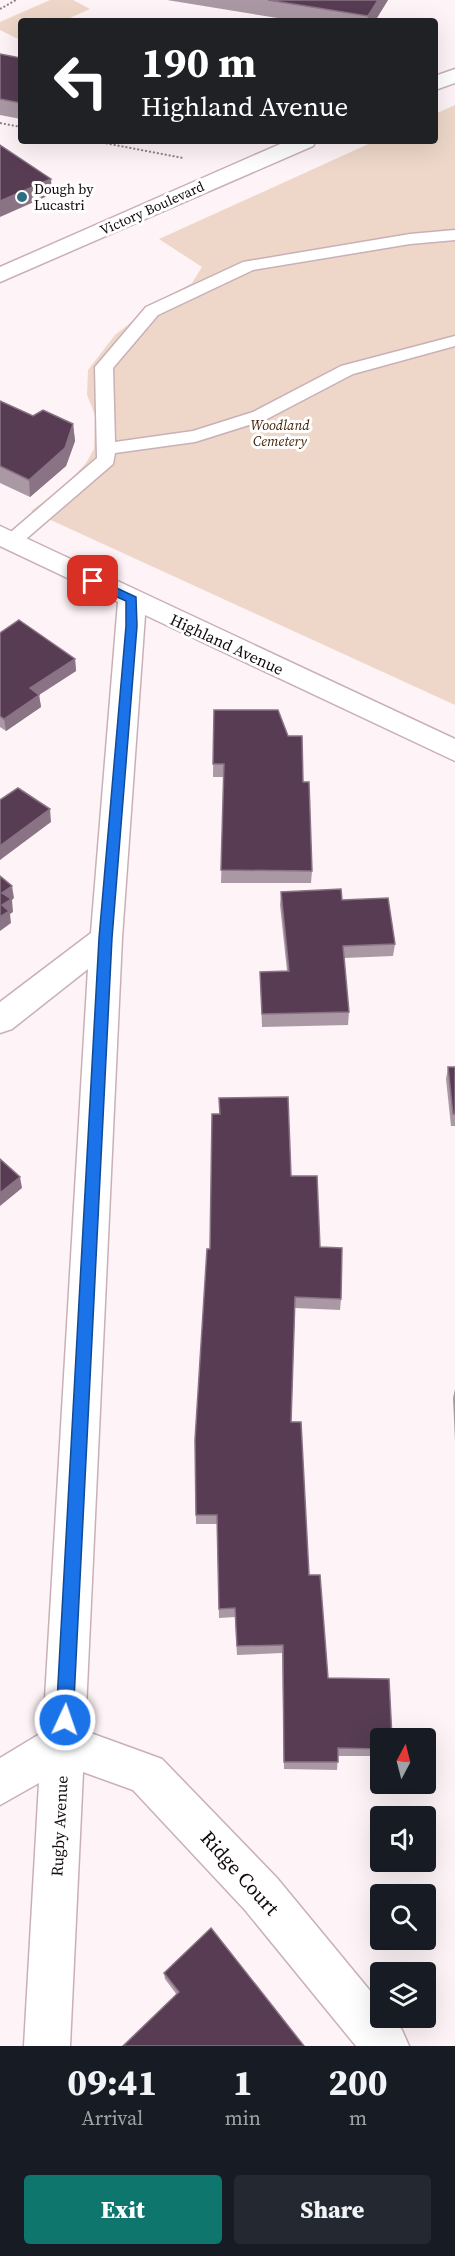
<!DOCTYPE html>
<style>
body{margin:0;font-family:"Source Serif 4",serif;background:#242831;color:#f1f3f6;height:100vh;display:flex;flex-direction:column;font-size:22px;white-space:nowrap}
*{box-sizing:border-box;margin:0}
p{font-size:20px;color:#9ea1a6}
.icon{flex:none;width:33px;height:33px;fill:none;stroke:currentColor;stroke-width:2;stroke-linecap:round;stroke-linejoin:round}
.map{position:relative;height:2046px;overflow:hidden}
.panel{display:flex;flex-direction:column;background:#171b24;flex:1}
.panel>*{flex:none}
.top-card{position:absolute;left:18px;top:18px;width:420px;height:126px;border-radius:6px;box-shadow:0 6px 24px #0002;background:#202124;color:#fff;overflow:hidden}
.needle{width:39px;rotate:7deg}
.fabs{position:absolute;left:370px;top:1728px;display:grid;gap:12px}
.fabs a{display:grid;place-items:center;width:66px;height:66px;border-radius:6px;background:#171b24;box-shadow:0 6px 24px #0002;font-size:30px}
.pin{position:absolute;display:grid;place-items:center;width:51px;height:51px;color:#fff;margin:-26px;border-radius:12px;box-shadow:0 3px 9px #0006}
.me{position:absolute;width:66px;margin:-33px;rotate:3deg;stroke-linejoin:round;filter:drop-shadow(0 0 4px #0008)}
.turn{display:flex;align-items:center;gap:21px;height:126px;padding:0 24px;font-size:27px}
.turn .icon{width:78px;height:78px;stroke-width:2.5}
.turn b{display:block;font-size:42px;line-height:51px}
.eta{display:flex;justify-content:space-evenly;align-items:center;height:102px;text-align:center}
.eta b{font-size:36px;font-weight:800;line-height:42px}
.cta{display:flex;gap:12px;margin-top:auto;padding:12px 24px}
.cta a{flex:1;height:69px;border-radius:6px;background:#0f766e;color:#fff;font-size:24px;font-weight:800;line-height:69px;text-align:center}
.cta a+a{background:#242831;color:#f1f3f6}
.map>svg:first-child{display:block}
.green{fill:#eed7c8}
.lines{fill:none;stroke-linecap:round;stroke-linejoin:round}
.service-casing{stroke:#c9b0b7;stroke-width:3}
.minor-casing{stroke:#c9b0b7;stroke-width:3}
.secondary-casing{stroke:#c9b0b7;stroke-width:3}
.path{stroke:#8a8183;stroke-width:2;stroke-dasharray:2 2;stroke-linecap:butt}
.service{fill:#fff;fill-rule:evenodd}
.minor{fill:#fff;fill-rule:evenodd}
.secondary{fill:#fff;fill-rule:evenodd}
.wall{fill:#aa98a4}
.shaded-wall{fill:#897384}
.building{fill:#573c53;stroke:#897384;stroke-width:1.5}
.route{fill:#1a73e8;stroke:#114b97;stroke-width:1.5}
.poi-dot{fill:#2d6d81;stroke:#fff;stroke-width:2}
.labels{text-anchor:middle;stroke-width:6;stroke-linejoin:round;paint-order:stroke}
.far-poi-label{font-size:14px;fill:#11090b;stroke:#fff;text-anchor:start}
.far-street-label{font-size:14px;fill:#11090b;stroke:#fff}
.far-park-label{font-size:14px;font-style:italic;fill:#452205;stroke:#fff}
.street-label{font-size:16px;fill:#11090b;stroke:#fff}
.near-street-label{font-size:20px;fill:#11090b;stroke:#fff}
</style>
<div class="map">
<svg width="455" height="2046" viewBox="0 0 455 2046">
<rect width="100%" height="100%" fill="#fef3f6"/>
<path class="green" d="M50 0H73L90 9 63 21H21L20 40 0 30V22Z
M455 105V705L31 511 65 486 86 463 94 449 95 415 87 395 88 370 115 335 157 302 192 283 202 267 159 239 375 141H435V114Z"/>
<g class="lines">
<g class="service-casing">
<path id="service" d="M455 230V240L410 244 253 270 158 315 113 368 115 442 193 431 253 412 341 366 455 336V346L353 374 265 420 195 442 115 453 113 464 19 545 12 547 5 545 2 541 5 537 97 458 95 367 146 307 243 262 410 234Z"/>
</g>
<g class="minor-casing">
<path id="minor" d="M0 526 455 739V761L145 615 122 938 85 1731 162 1759 277 1878 381 2004V2018H392L402 2030 409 2046H356L245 1910 133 1790 83 1772 70 2046H24L39 1783 0 1805V1758L43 1732 88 969 12 1029 0 1033V1002L91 933 118 602 0 546Z"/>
</g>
<g class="secondary-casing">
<path id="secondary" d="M455 69V83L435 90V76Z
M287 141H316L313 146 0 282V267Z"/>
</g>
<path class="path" d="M0 9 16 0
M0 123 21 127
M94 141 183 158"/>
<use href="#service" class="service"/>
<use href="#minor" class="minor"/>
<use href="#secondary" class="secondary"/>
</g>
<path class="wall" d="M167 0H388L375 21H296Z
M0 54 21 58V119L0 115Z
M0 401 33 416 73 424 75 441 66 466 30 497 0 483Z
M0 633 75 659 76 671 39 695 41 707 6 731 0 727Z
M214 710 303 782 312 871 311 883H221L224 777H213Z
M281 892 342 900 395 944 393 956 344 958 349 1012 348 1025 262 1027 260 972 287 971 280 905Z
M448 1067H455V1126H451L446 1079Z
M219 1098 291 1176 341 1299 340 1310 295 1308 291 1422 309 1575 328 1678 381 1738V1756H338L337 1770 284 1769 282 1653 237 1655 235 1617 219 1618 217 1524H196L195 1440 210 1249 219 1114Z
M455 1389V1441L453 1398Z
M164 1973 304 2046 177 1995 165 1979Z"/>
<path class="shaded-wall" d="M378 0H388L375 21H368V16Z
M51 179 52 194 0 217V201Z
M73 424 75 441 66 466 30 497 29 480Z
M75 659 76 671 31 700 30 688Z
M39 695 41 707 6 731 4 719Z
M50 809 51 822 0 860V846Z
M12 886 14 898 12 900 13 912 10 914 11 923 0 931V917L2 893Z
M20 1177 22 1188 0 1206V1193Z"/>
<path class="building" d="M268 0H378L368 16Z
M0 54 21 58V103L0 99Z
M0 145 51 179 0 201Z
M0 401 33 416 43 410 73 424 65 448 29 480 0 466Z
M19 620 75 659 30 688 39 695 4 719 0 716V633Z
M214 710H278L288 736H302L303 782H309L312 871 221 870 224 764H213Z
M18 788 50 809 0 846V800Z
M0 876 12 886 2 893 11 899 2 905 9 911 0 917Z
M341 889 342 900 388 898 395 944 343 946 349 1012 262 1014 260 972 289 971 281 892Z
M448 1067H455V1114H453Z
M288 1097 291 1176H317L320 1247 342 1248 341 1299 295 1297 291 1422H301L309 1575H320L328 1678 389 1679 392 1738H381V1749L338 1748V1762H284L283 1645 237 1646 235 1608 219 1609 217 1515H196L195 1440 207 1249H210L212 1114H220L219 1098Z
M0 1159 20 1177 0 1193Z
M211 1928 304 2046H123L179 1992 164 1973Z"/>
<path class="route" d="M93 577 136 597 137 626 112 938 73 1720 71 1727 65 1729 58 1727 56 1720 99 938 126 626V601L89 584V578Z"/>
<circle class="poi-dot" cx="22" cy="197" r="6"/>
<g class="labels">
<g class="far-poi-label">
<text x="34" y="194">Dough by<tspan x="34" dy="16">Lucastri</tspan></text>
</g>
<g class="far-street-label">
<text transform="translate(152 208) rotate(-24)" y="5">Victory Boulevard</text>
</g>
<g class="far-park-label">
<text x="280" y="430">Woodland<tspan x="280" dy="16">Cemetery</tspan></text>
</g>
<g class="street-label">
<text transform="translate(227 644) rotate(25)" y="6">Highland Avenue</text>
<text transform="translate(59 1826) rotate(-87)" y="6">Rugby Avenue</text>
</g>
<g class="near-street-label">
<text transform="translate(240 1873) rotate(48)" y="7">Ridge Court</text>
</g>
</g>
</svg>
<div class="fabs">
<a><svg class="needle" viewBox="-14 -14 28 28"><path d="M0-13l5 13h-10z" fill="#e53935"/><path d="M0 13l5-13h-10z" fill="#9ea1a6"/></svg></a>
<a><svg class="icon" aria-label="sound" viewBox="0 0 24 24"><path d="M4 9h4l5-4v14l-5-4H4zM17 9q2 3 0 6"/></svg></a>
<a><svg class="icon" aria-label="search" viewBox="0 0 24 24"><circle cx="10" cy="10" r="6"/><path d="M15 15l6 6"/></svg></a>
<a><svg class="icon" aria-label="layers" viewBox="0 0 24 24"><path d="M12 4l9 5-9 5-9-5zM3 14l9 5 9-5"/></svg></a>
</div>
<div class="pin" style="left:93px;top:581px;background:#d93025"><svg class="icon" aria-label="arrive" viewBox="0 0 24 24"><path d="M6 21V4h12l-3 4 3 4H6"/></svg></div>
<svg class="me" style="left:65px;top:1720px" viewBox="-20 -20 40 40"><circle r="17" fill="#1a73e8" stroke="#fff" stroke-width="3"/><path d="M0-11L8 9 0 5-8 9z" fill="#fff"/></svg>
<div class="top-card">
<div class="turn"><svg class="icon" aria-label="left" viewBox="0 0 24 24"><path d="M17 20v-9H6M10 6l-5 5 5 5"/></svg><div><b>190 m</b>Highland Avenue</div></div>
</div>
</div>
<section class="panel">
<div class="eta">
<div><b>09:41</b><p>Arrival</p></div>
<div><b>1</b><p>min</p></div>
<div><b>200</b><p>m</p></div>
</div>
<div class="cta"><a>Exit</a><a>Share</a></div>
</section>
